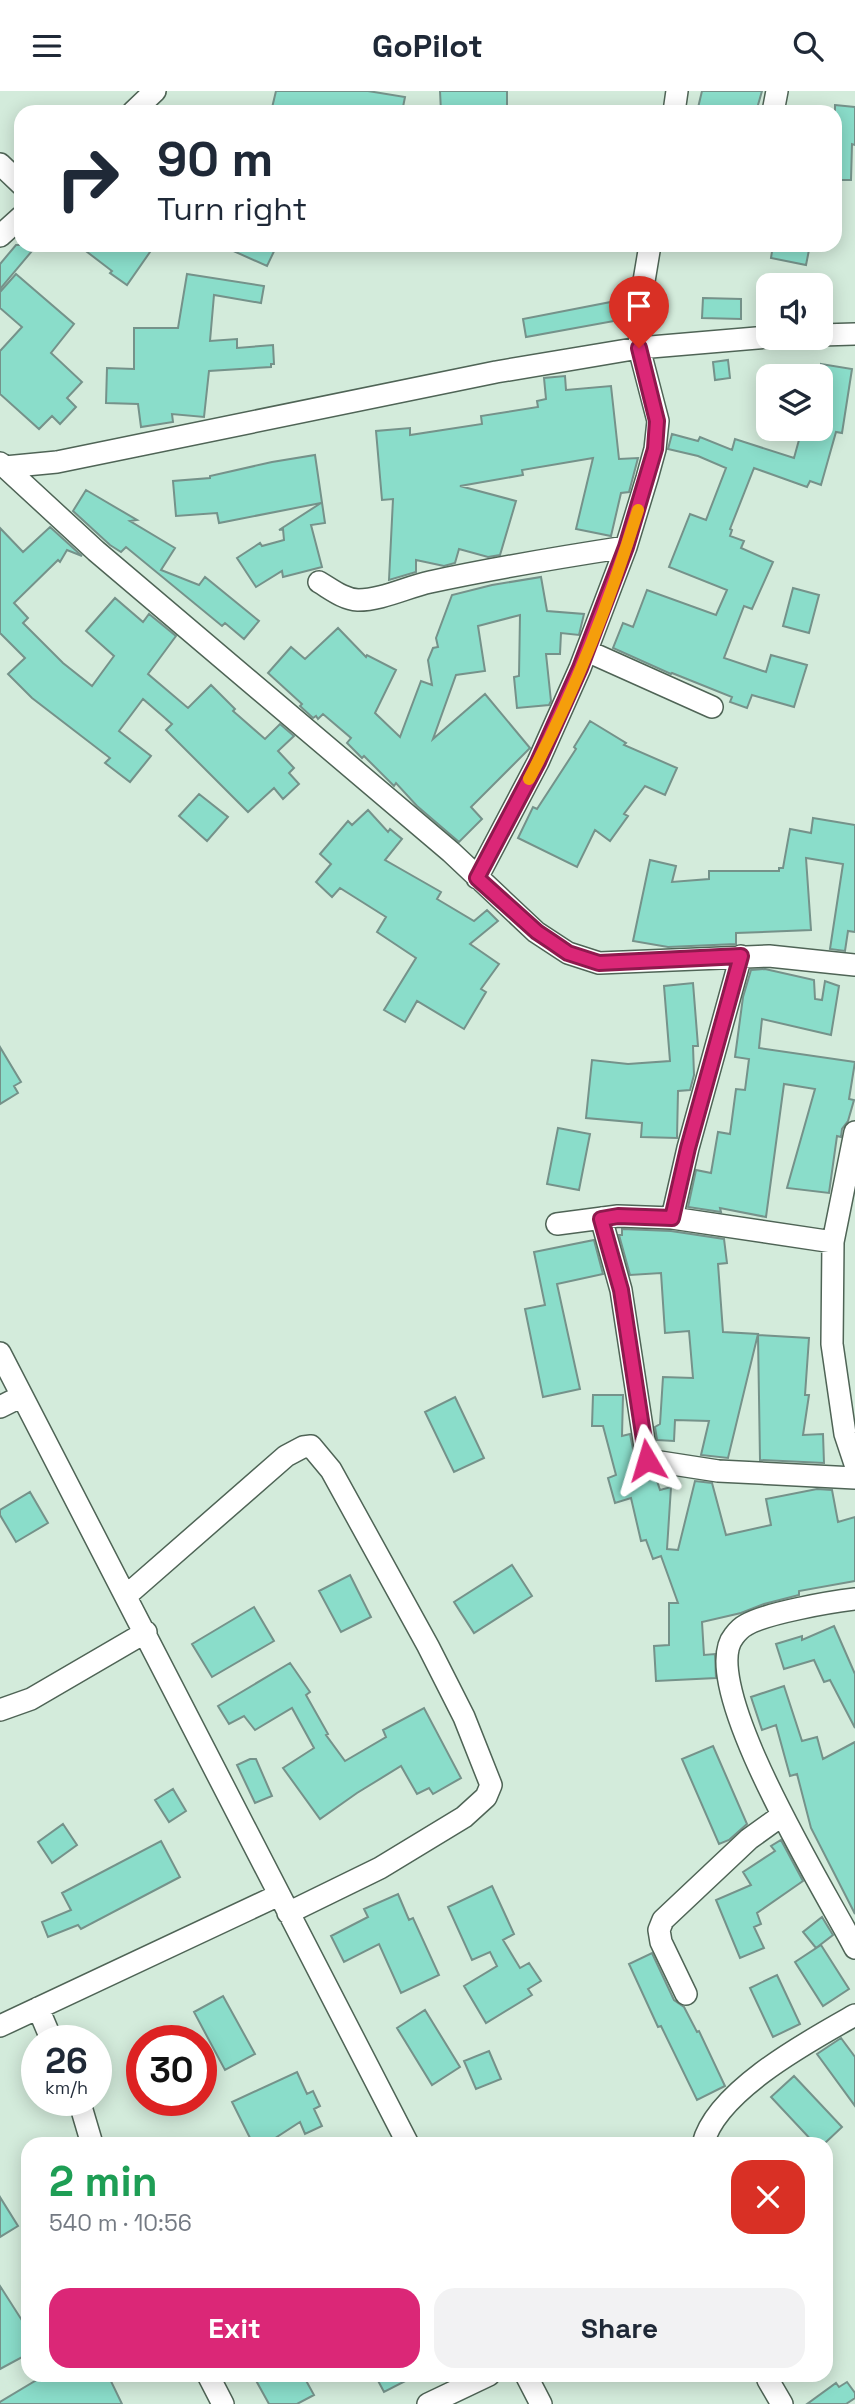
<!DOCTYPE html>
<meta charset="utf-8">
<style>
body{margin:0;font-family:"Space Grotesk",sans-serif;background:#f2f2f3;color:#1f2937;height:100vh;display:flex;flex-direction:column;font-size:26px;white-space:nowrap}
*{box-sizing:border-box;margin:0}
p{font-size:23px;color:#747a83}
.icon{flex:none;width:38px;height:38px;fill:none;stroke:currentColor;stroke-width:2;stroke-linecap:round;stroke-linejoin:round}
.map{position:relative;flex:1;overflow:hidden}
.details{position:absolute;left:21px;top:2046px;width:812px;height:245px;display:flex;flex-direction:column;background:#fff;border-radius:21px;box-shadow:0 4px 18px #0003}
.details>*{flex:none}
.hud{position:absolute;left:14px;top:14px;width:828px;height:147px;border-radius:21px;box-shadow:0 4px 18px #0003;background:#fff;color:#1f2937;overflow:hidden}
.fabs{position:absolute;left:756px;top:182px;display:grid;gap:14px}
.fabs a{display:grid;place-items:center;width:77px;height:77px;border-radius:14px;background:#fff;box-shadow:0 4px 18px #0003;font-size:35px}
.speed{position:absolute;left:21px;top:1934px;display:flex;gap:14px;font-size:35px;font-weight:700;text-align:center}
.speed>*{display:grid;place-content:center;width:91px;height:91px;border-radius:50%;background:#fff;box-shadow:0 4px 18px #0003;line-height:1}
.speed small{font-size:18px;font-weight:400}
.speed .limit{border:10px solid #d22;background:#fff;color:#111}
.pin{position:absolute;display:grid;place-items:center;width:60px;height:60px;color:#fff;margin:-72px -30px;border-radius:50% 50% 50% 0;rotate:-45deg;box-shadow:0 0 7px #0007}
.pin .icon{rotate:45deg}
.me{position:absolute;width:77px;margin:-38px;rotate:353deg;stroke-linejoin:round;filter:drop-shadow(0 0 5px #0008)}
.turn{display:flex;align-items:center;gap:24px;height:147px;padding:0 28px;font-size:32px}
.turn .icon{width:91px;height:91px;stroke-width:2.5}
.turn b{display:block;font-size:49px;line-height:60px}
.round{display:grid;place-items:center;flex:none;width:74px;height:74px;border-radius:21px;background:#f2f2f3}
.summary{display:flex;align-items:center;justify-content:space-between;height:119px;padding:0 28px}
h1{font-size:42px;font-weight:700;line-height:52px;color:#1e9e55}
.button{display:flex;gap:14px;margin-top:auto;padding:14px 28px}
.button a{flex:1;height:80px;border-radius:21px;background:#db2777;color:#fff;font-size:28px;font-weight:700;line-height:80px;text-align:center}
.button a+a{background:#f2f2f3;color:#1f2937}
header{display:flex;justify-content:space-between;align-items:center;height:91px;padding:0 28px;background:#fff;font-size:32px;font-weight:700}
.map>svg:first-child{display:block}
.building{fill:#8addca;stroke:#75928a;stroke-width:2}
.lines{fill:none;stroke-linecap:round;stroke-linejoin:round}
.minor-casing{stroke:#4f6456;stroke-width:24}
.minor{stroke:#fff;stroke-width:21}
.route-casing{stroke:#8e194d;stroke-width:18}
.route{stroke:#db2777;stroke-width:12}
.slow{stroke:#f59e0b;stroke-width:12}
</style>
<header><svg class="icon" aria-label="menu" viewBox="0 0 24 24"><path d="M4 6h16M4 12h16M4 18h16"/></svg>GoPilot<svg class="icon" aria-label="search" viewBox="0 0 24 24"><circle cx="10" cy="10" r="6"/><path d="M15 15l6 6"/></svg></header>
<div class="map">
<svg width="855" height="2313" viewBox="0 0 855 2313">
<rect width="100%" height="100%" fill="#d3ebdb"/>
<path class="building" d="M276 0H368L405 6 402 21H271Z
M440 0H507V21H441Z
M702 0H762L756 21H697Z
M835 14 855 16V54L852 53 851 89H835Z
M16 154H37L0 198V173Z
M78 154H140L150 161 127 194 110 182 112 180Z
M220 154H277L267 175Z
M773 154H810L806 174 771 167Z
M16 183 74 233 51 262 82 291 67 307 76 316 60 333 52 325 39 338 0 303V260L22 236 0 217V201Z
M187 183 264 195 261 212 214 204 210 250 237 248V257L273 254 274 273H271V276L209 280 204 326 172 323 173 331 141 336 138 313 106 312 107 277 134 278V237H178Z
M703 207 741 208V228L702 227Z
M621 209 625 228 526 246 523 228Z
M728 269 730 287 715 289 713 271Z
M821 273 852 278 842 342 836 341 821 394 810 390 807 396 754 377 730 438 732 439 730 445 744 450 741 457 773 471 752 518 744 515 724 567 766 581 771 564 807 574 794 616 752 604 747 617 730 611 732 606 672 582 671 583 613 557 623 532 633 536 647 499 716 524 727 499 669 476 690 423 706 429 726 377 698 365 668 358 672 343 698 350 700 346 732 359 735 348 794 367 802 338H821Z
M565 285 566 299 611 295 619 368 638 367 629 401 621 402 611 445 576 438 593 367 522 379 523 384 460 395 516 410 500 464 488 466 459 458 455 472 444 475 416 469V481L389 489 393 408 382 409 376 340 410 337V344L482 333 481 325 538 316 537 310 546 308 544 287Z
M315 364 325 432 311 434 322 476 283 486 282 480 256 496 237 467 260 452 262 455 284 449 283 438 279 439 321 412 219 432 217 422 176 425 173 390 210 387V385L272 371Z
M86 399 137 429 130 430 175 457 161 479 199 494 205 486 259 530 244 548 225 532 222 535 126 456 121 461 110 454 73 420Z
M50 436 82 465 67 459 60 471 58 469 14 512 28 527 23 532 63 572 92 595 114 565 86 540 115 507 143 531 149 523 176 545 148 583 188 617 211 594 235 618 233 620 265 648 280 633 294 645 278 660 294 677 289 682 299 693 283 708 274 697 248 721 166 639 172 633 143 608 119 640 151 665 130 691 105 672 110 667 32 607 8 583 25 567 0 542V437L23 461Z
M541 486 547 520 584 523 579 544 561 542 560 563H546L551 610 549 614 517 617 514 586 519 585 520 524 478 535 485 580 456 584 433 648 485 603 530 657 471 716 482 728 459 751 417 715 396 692 394 695 364 665 362 667 347 652 351 647 323 623 318 628 316 625 313 627 300 615 302 613 268 582 291 556 305 568 338 537 366 566 367 564 396 579 375 622 400 646 421 590 432 594 428 569 433 557 438 556 436 547 452 504 492 494Z
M793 497 819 504 809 542 783 535Z
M590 630 626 652 624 654 677 677 665 704 645 695 624 723 628 725 610 750 595 739 577 776 518 747 533 716 537 718 576 658 574 656Z
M199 703 228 726 207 750 179 725Z
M368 719 388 741 390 738 402 748 385 769 441 801 437 808 474 830 487 819 498 830 470 853 499 873 481 898 486 901 464 938 417 910 405 931 384 919 416 867 377 841 386 826 340 797 332 806 316 791 331 773 320 763 348 730 352 734Z
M813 727 855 734V841L848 840 845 860 830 858 843 773 806 767 811 839 736 842V853L668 856 633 850 650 769 676 775 672 791 709 788V780H779V777H783L790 738 811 742Z
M765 878 814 889 815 908 822 909 825 890 839 895 831 944 762 928 759 957 855 971 849 1008 854 1009 848 1030 842 1038 841 1046 837 1045 829 1102 787 1097 815 998 784 993 766 1126 720 1117 721 1121 688 1116 696 1079 711 1082 718 1041 730 1043 736 998 745 999 749 968 735 966 743 906 751 879Z
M693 892 698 955H693L694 984 690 999 678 1000 677 1047 641 1046 642 1032 586 1027 592 969 628 973 670 970 664 895Z
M0 956 21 991 14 995 18 1002 0 1013Z
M558 1037 590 1043 579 1099 547 1093Z
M622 1138 671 1140 724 1148 727 1172 718 1173 723 1241 758 1243 728 1367 701 1364 709 1330 675 1329 674 1350 657 1349 655 1336 660 1333 663 1286 693 1287 689 1240 665 1242 661 1182 630 1184 619 1144H622Z
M594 1149 603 1183 557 1193 580 1298 543 1306 525 1218 545 1214 534 1161Z
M758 1244 809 1247 805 1304H809L803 1344 823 1343 824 1372 760 1369Z
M593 1304H623L622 1345 630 1343 637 1378 648 1382 649 1389 656 1387 660 1399 671 1396 667 1458 678 1459 695 1390 712 1392 726 1444 771 1434 766 1408 817 1398 832 1399 838 1431 855 1426V1490L799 1500V1504L764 1513 741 1522 702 1531 704 1564 715 1563 716 1587 656 1590 654 1555 669 1554V1512H678L661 1465 653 1468 646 1449 641 1450 631 1407 615 1412 608 1387 616 1384 603 1335H592Z
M455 1306 484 1367 454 1381 425 1321Z
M30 1401 48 1432 16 1451 0 1424V1419Z
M512 1474 532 1505 474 1542 454 1511Z
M350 1484 371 1526 341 1541 319 1500Z
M254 1516 274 1550 212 1586 192 1553Z
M834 1535 855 1583V1637L830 1589 824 1591 814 1569 784 1578 776 1553 802 1545V1549Z
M290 1572 310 1601 306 1604 328 1643 326 1644 345 1670 386 1646 383 1639 424 1617 461 1687 433 1703 429 1697 417 1703 401 1675 357 1702 320 1728 283 1677 314 1657 292 1617 255 1639 244 1625 229 1633 218 1615Z
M784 1595 802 1650 817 1646 823 1668 855 1651V1823L811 1737 797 1683 790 1685 776 1634 762 1639 751 1606Z
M713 1655 747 1733 729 1749 719 1753 682 1668Z
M250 1668H256L272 1705 255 1712 237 1674Z
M173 1698 186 1720 169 1731 155 1709Z
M63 1733 77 1754 52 1772 38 1751Z
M781 1749 803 1790 757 1822 761 1833 754 1836 764 1857 740 1867 716 1809 751 1794 743 1781 775 1760 771 1755Z
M161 1750 180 1786 81 1838 78 1834 48 1846 42 1831 71 1819 62 1802Z
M492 1795 514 1843 503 1849 520 1877 529 1872 541 1890 528 1898 532 1904 486 1932 464 1895 497 1875 490 1861 472 1869 448 1816Z
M398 1803 409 1829 413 1827 439 1884 401 1902 379 1853 344 1871 331 1845 368 1826 364 1818Z
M822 1826 833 1844 816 1857 803 1841Z
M821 1854 849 1898 823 1915 795 1871Z
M652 1862 674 1909 684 1916 697 1941 699 1940 725 1995 697 2009 661 1935 658 1936 629 1873Z
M777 1884 800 1933 773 1946 750 1897Z
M223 1905 255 1963 225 1979 194 1921Z
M425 1919 460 1976 432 1994 397 1937Z
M841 1947 855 1966V2015L817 1963Z
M489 1960 501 1988 476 1998 464 1970Z
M297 1981 307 2003 313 2000 320 2015 314 2018 322 2035 305 2043 300 2031 266 2053H253L232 2011Z
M794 1985 842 2036 824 2053H815L771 2006Z
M0 2106 18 2135 0 2146Z
M0 2195 23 2231 28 2228V2263L0 2278Z
M45 2284H108L122 2313H0V2311Z
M253 2284H303L314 2304 297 2313H269Z
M375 2284H417L384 2301Z
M847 2291 855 2302V2307L846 2313H807L836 2292 839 2296Z"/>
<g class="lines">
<g class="minor-casing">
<path id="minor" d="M133 21 155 0
M674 21 677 0
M773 21 777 0
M0 73 21 93
M0 145 21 126
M821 244 855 243
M0 372 5 376 57 371 496 281 639 257 768 246
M5 376 96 460 451 761 536 841 568 862 599 872 769 865 855 874
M319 491C331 498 343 508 358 509 382 509 407 496 430 491 495 477 561 466 626 456
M587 560 712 616
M477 787 538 671 580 577 626 456 647 387 655 358 658 330 639 257 643 196 650 154
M855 1041 833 1151 832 1253 845 1343 855 1373
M601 1127 621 1199 647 1369 718 1380 855 1387
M672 1127 688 1057 741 865
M557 1133 618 1125 672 1127 833 1151
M0 1262 408 2053
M0 1316 22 1305
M127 1504 286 1365 303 1356 311 1355 331 1379 428 1555 464 1626 491 1694 486 1706 464 1726 380 1777 288 1822
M855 1508C830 1511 766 1522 746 1534 742 1536 737 1541 734 1545 695 1592 829 1806 855 1857
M0 1619 31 1608 146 1541
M686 1903 661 1851 659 1839 663 1829 749 1748 781 1725
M38 1917 52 1950
M0 1935 279 1804
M79 2009 92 2053
M703 2053C716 2000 809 1950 855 1924
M208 2284 223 2313
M526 2284 541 2313
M768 2289 782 2313
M428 2313 489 2284"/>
</g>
<use href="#minor" class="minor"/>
</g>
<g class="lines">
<g class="route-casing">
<path id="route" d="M639 257 657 330 655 358 626 456 580 577 538 671 477 787 537 841 552 851 568 862 599 872 741 865 688 1057 672 1127 618 1125 601 1128 621 1199 647 1369"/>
</g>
<use href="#route" class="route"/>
<path class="slow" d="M529 688C574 603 610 510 638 419"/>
</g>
</svg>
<div class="fabs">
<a><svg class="icon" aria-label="sound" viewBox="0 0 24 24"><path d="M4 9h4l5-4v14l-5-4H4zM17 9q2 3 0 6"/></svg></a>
<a><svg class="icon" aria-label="layers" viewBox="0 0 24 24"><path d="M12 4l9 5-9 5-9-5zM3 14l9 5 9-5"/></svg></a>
</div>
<div class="speed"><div>26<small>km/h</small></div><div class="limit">30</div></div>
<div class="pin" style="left:639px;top:257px;background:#d93025"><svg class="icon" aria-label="arrive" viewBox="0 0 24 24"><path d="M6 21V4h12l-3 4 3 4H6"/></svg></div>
<svg class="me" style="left:647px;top:1369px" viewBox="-20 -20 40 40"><path d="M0-17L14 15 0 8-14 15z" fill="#db2777" stroke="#fff" stroke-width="4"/></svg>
<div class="hud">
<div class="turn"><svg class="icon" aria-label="right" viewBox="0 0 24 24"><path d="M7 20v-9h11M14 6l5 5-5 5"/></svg><div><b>90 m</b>Turn right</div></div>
</div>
<section class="details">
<div class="summary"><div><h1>2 min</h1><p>540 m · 10:56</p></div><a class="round" style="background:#d93025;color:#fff"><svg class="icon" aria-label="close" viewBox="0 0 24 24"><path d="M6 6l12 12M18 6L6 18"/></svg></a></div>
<div class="button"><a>Exit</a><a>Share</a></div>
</section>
</div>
